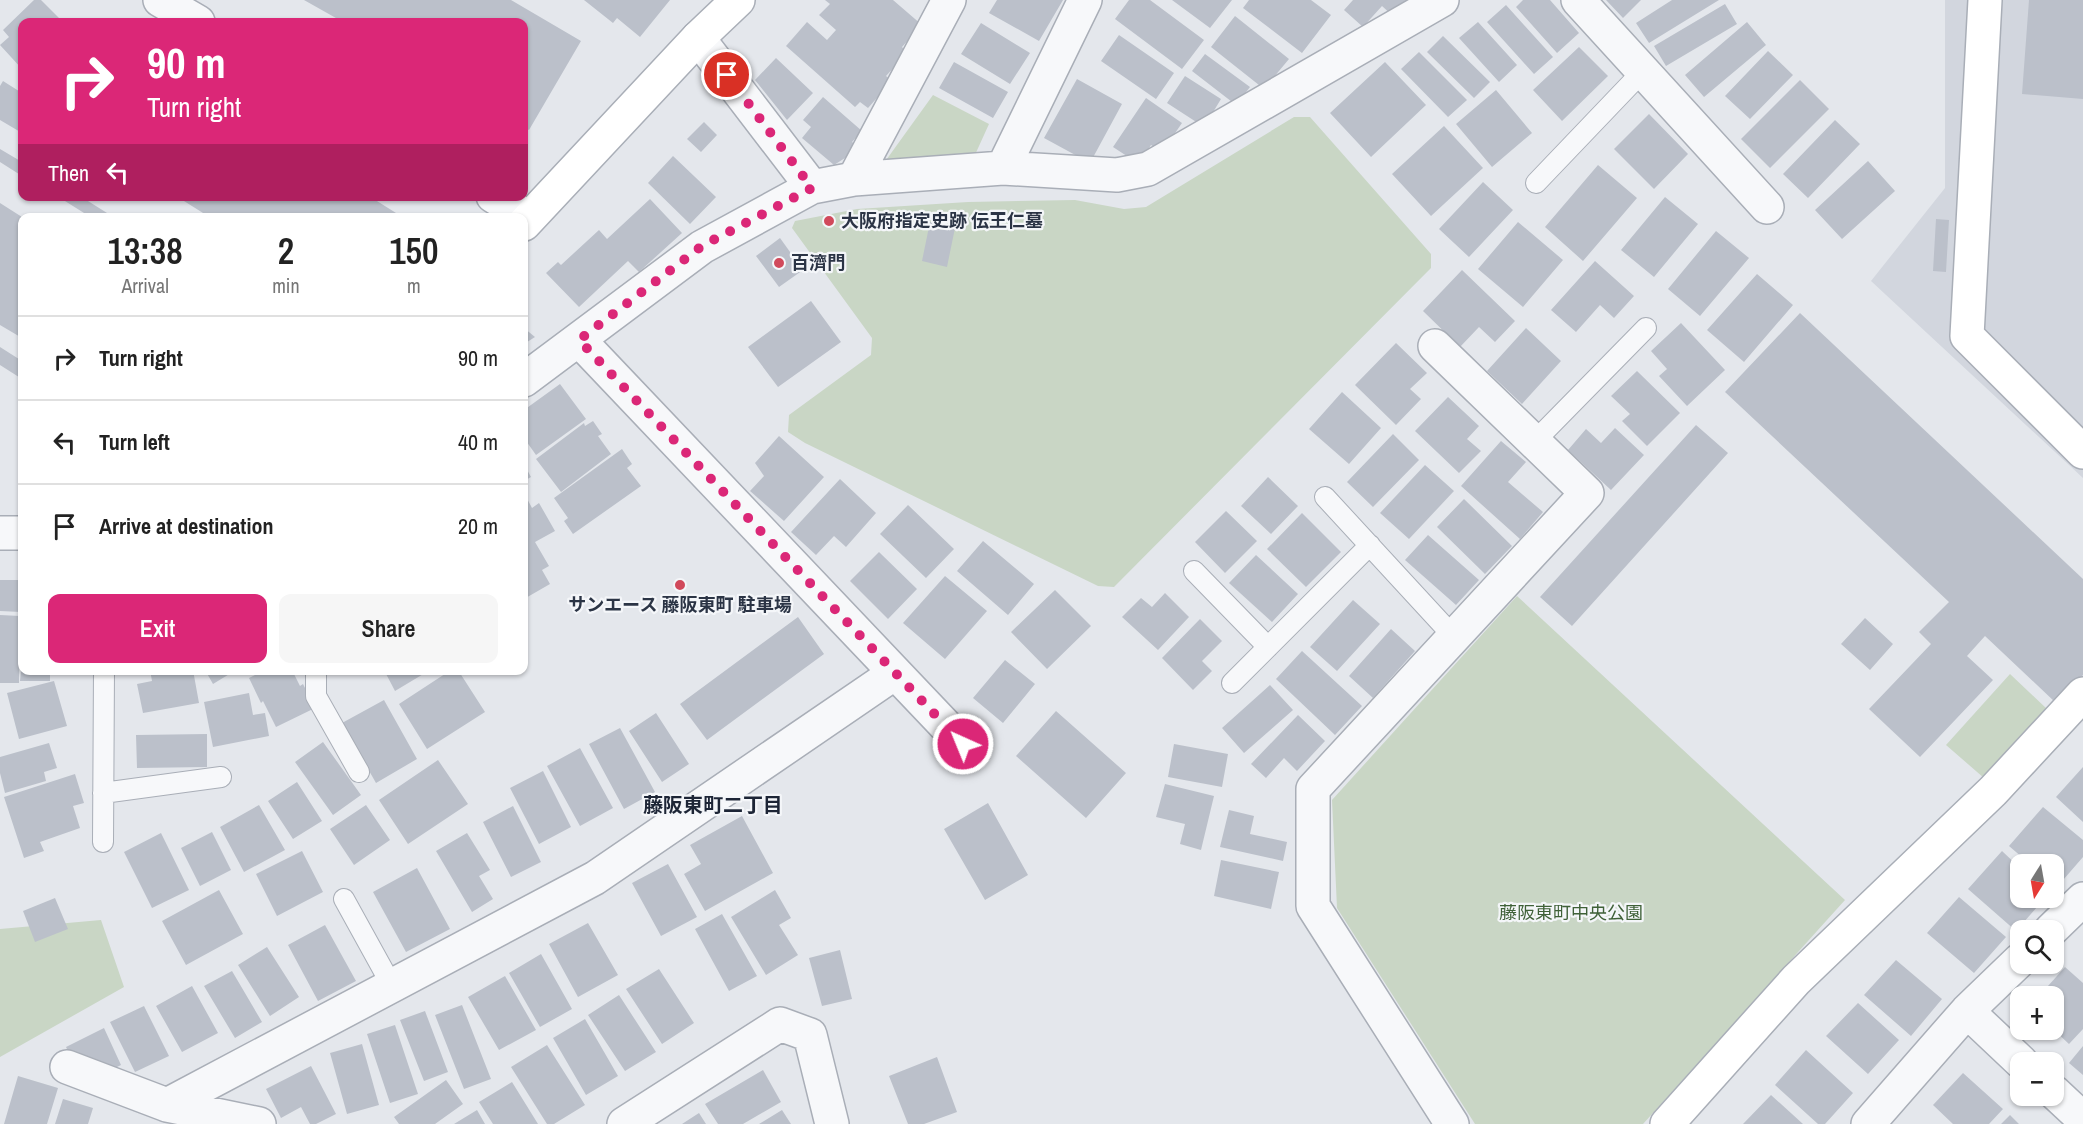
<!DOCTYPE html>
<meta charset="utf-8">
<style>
body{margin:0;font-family:"Archivo Narrow","Noto Sans JP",sans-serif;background:#f6f6f6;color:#222;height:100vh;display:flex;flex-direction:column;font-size:22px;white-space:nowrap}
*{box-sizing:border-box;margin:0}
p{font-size:20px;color:#767676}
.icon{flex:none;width:33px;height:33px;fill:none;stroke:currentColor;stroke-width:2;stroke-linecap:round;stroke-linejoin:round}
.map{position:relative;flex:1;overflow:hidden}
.panel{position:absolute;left:18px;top:213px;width:510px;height:462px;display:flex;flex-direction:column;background:#fff;border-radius:12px;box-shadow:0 2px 4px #0004}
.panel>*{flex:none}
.top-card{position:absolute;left:18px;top:18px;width:510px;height:183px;border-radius:12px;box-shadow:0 2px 4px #0004;background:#db2777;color:#fff;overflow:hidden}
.needle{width:39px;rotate:191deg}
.tools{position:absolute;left:2010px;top:854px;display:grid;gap:12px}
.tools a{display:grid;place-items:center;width:54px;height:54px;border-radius:12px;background:#fff;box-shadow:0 2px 4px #0004;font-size:30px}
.pin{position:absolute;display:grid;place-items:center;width:51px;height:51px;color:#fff;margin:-26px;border:3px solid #fff;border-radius:50%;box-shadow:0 2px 6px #0007}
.me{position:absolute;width:66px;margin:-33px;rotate:316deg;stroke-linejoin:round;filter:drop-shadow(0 0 4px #0008)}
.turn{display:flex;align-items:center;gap:21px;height:126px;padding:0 30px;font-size:27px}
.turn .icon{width:78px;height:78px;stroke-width:2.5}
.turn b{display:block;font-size:42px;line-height:51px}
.then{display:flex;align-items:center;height:57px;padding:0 30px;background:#0003;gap:12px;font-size:22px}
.eta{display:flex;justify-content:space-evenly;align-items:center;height:102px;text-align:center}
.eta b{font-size:36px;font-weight:600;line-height:42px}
.button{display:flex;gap:12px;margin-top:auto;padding:12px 30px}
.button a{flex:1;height:69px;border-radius:12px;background:#db2777;color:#fff;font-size:24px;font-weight:600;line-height:69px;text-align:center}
.button a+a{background:#f6f6f6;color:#222}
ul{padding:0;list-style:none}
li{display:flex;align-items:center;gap:18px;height:84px;padding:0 30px;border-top:2px solid #e0e0e0}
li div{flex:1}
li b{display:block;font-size:22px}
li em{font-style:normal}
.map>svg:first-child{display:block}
.built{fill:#d2d6de}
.green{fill:#c9d6c5}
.building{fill:#bbc0ca}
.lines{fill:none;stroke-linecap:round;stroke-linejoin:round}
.lane-casing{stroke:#a9aeb7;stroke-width:22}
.street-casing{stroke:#a9aeb7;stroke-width:36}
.secondary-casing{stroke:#a9aeb7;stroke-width:36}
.lane{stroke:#f7f8fa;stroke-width:20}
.street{stroke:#f7f8fa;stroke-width:33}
.secondary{stroke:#fff;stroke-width:33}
.route{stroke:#db2777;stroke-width:10;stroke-dasharray:0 18}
.poi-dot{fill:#d1495b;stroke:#f4f6f9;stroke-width:2}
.labels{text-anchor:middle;stroke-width:4.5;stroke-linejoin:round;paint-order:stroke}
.poi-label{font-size:18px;font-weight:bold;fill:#2b3445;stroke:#f4f6f9;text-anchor:start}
.park-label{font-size:18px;fill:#3f6138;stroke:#f4f6f9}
.neighbourhood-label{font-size:20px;font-weight:bold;fill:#1d2536;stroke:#f4f6f9}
</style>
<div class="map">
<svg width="2083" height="1124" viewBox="0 0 2083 1124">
<rect width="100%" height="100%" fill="#e4e7ec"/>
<path class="built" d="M1945 0H2083V478L1871 281 1945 188Z"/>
<path class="green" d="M933 95 989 124 974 157 884 163Z
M1294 117H1310L1431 254V268L1114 587 1098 586 805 443 788 432 789 415 871 355 872 338 792 228 795 221 857 209 968 202 1075 200 1124 209 1146 207Z
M1517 596 1845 900 1643 1124H1475L1337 908 1332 800Z
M2010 674 2047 709 1984 778 1946 745Z
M101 920 124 987 0 1057V929Z"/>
<path class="building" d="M34 0H41L63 22H22V69L0 45 9 37 3 30Z
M304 0H511L581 41 529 130 524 127V22H343Z
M584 0H670L640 37 617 18 613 23Z
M825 0H893L922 25 902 47 907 53 886 76 892 81 868 108 860 102 855 107 786 46 807 22 827 40 836 30 819 15 830 4Z
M997 0H1063L1039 41 989 13Z
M1129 0H1150L1204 40 1182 69 1115 19Z
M1172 0H1232L1210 28Z
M1249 0H1311L1331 15 1302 53 1243 8Z
M1353 0H1407L1393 16 1382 6 1363 27 1344 10Z
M1523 0H1550L1579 33 1557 53 1516 7Z
M1606 0H1641L1623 18Z
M1672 0H1719L1649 43 1636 23Z
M2029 0H2083V99L2022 94Z
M1725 4 1737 24 1666 66 1654 46Z
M1506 5 1553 57 1534 74 1487 22Z
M1235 16 1289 59 1264 89 1211 47Z
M1478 22 1517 65 1499 82 1459 38Z
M1747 22 1766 45 1704 97 1685 75Z
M981 23 1030 53 1010 84 961 54Z
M1119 35 1174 73 1156 99 1101 61Z
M1443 36 1490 82 1474 98 1427 52Z
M1579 47 1608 76 1562 121 1533 90Z
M1768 51 1793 75 1750 119 1725 96Z
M1419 52 1467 100 1448 117 1401 69Z
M1205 54 1250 87 1236 105 1192 71Z
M776 58 813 93 787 120 755 80Z
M954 62 1008 92 993 118 939 88Z
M1385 62 1426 105 1371 157 1330 113Z
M1185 76 1221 99 1204 127 1167 103Z
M1077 79 1122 104 1090 163 1044 138Z
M1800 80 1829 109 1770 168 1741 139Z
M3 81 22 93V133L0 120V86Z
M1496 90 1532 133 1492 167 1456 124Z
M823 97 862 131 852 142 856 145 845 158 834 165 802 138 811 127 803 120Z
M1146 98 1182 123 1162 152 1151 145 1139 164 1113 147Z
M1649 114 1688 154 1654 189 1614 149Z
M1835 120 1860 144 1808 198 1783 174Z
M704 122 717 135 701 152 687 139Z
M1444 126 1483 168 1431 216 1392 174Z
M0 149 22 162V176L0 162Z
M673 156 716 197 690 224 648 183Z
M1868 161 1895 191 1842 239 1815 210Z
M1598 165 1637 198 1583 261 1545 227Z
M1483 182 1513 210 1469 257 1439 229Z
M57 196H80L115 218H92Z
M176 196H369L404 218H211Z
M1665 197 1698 224 1654 277 1621 250Z
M650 199 682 233 639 272 628 261 579 307 546 273 558 262 561 265 599 230 607 239Z
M0 203 22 217V338L0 325Z
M1936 219 1949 220 1946 272 1933 271Z
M930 222 955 228 947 267 922 261Z
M1518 222 1563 260 1523 307 1478 269Z
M1716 231 1749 258 1700 316 1668 289Z
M780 238 803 270 779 287 756 256Z
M1595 261 1634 296 1614 318 1600 305 1576 332 1551 310Z
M1462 270 1515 321 1495 342 1479 327 1460 347 1423 311Z
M1757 274 1793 305 1744 362 1707 330Z
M811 301 841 342 778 387 748 347Z
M1800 313 2083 579V675L2056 703 1985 636 1967 656 1993 680 1920 757 1869 709 1931 644 1919 632 1949 602 1725 392Z
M1681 323 1725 370 1687 406 1659 376 1667 369 1651 351Z
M524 328 535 337 524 344Z
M1526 328 1561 361 1522 404 1487 371Z
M1396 343 1427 373 1410 389 1421 399 1396 425 1355 385Z
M0 347 22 361V379L0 365Z
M1637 371 1680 413 1647 446 1622 421 1630 414 1611 396Z
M560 384 586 419 536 455 524 438V410Z
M1342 392 1381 428 1349 464 1309 429Z
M1448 397 1479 426 1467 439 1481 451 1459 473 1415 431Z
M593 421 602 434 598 436 611 454 561 492 536 459 584 423 585 426Z
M1696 425 1728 453 1572 626 1540 597Z
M1615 428 1644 455 1611 490 1568 450 1586 429 1601 443Z
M1393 434 1419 460 1373 507 1347 482Z
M779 436 824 477 784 521 750 491 764 476 755 463Z
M1501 441 1526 462 1508 482 1543 512 1520 539 1461 486Z
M622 449 632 464 627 468 641 486 573 534 564 521 568 518 554 498Z
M524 464 531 477 524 481Z
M1425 465 1454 491 1409 539 1380 513Z
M1268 477 1298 506 1271 534 1241 506Z
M840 479 876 513 846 547 834 536 816 555 791 532Z
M524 493 532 508 539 503 555 531 535 542 549 566 542 570 550 584 524 599Z
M1464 499 1512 546 1485 574 1437 527Z
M908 505 954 549 926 578 880 534Z
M1226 511 1257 541 1225 573 1195 542Z
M1302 513 1341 552 1306 587 1267 549Z
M1428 535 1479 580 1456 605 1405 560Z
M983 541 1034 584 1008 615 957 571Z
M879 552 917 589 888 619 850 581Z
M1256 555 1298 594 1272 622 1229 583Z
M945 576 987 611 945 659 903 623Z
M0 580H21V612L0 611Z
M1055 590 1091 626 1047 669 1011 632Z
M1165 593 1189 617 1158 650 1122 617 1141 598 1152 607Z
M1353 600 1380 624 1337 671 1310 647Z
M0 615 20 616 19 683H0Z
M798 617 824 654 707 740 680 704Z
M1865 618 1893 644 1870 670 1841 644Z
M1200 619 1222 641 1202 661 1212 671 1193 690 1162 658Z
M1391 629 1415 651 1373 698 1349 676Z
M1302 651 1362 706 1335 735 1276 679Z
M1005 660 1035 684 1003 723 973 698Z
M21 670H50V681H20Z
M150 670H193L199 703 143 713 137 684 152 681Z
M205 670H236L213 684Z
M265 670H292L300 686 303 684 315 708 276 727 263 701 261 703 249 678Z
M384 670H430L395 691Z
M451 670H458L485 712 427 749 399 704Z
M54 681 67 726 19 739 7 693Z
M1270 685 1293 710 1244 753 1222 728Z
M249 693 253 715 265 713 269 736 213 747 204 702Z
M384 700 417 759 376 783 342 723Z
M1056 711 1126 773 1086 818 1016 756Z
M656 713 689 764 662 782 629 731Z
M1298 715 1325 741 1297 771 1284 758 1266 778 1251 764Z
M620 728 655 792 624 809 589 744Z
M207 734V767L137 768 136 735Z
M323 742 361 795 333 815 295 762Z
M49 743 57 768 44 772 46 781 5 793 0 773V757Z
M1174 744 1228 754 1222 787 1168 777Z
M580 748 613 808 580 826 547 766Z
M438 760 468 804 408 844 379 800Z
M2083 767V822L2056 797Z
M543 771 571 827 539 844 510 788Z
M75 774 84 803 73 806 80 828 40 842 44 851 24 858 4 797Z
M297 782 322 821 293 839 268 801Z
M1165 784 1214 796 1201 850 1180 844 1185 824 1156 817Z
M988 803 1028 875 985 900 944 829Z
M259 805 285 850 244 872 220 827Z
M366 805 390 840 354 865 330 829Z
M513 806 541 862 511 877 483 822Z
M2043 807 2083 840V857L2057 887 2054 884V864H2030L2009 846Z
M1229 810 1254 816 1250 834 1287 842 1283 861 1220 847Z
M742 816 773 873 705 911 684 874 701 864 690 845Z
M212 832 231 870 200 886 181 848Z
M161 833 189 890 152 908 124 852Z
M467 833 490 870 479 876 493 899 472 912 436 851Z
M302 851 323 892 277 916 256 874Z
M2002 851 2020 868V897H2046L2016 931 1968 889Z
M1221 860 1279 872 1271 909 1214 896Z
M668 864 697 917 661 936 632 883Z
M417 868 450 929 406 952 373 892Z
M219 890 243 934 186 965 162 921Z
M775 890 791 918 779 925 798 955 766 975 731 917Z
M1959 897 2006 937 1974 973 1927 933Z
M55 898 68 929 35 942 23 911Z
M722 914 757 976 729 991 695 929Z
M588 923 618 975 578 997 549 944Z
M325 925 356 981 318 1001 288 945Z
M267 947 299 997 270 1016 238 965Z
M840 950 852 999 822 1006 809 958Z
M541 954 572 1009 540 1027 509 973Z
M1896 960 1942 999 1911 1036 1864 995Z
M2065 967 2083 983V1029L2069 1044 2054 1030V996H2039Z
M659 969 694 1023 662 1044 626 989Z
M232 971 262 1022 235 1038 204 986Z
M505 976 536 1030 499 1050 468 997Z
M192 986 218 1033 182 1052 156 1006Z
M619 995 656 1052 625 1071 588 1015Z
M1858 1003 1899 1040 1868 1074 1826 1036Z
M462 1005 491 1079 464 1089 435 1015Z
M144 1006 169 1056 135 1072 110 1022Z
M425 1011 448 1072 424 1081 400 1020Z
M585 1019 618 1076 586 1095 553 1038Z
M395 1025 418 1094 390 1103 367 1034Z
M104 1028 121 1065 99 1076 74 1064 66 1047Z
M362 1044 379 1105 347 1114 330 1053Z
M547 1045 585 1105 554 1124H547L511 1067Z
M2083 1046V1075L2069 1063Z
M1806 1050 1853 1093 1825 1124H1818L1775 1085Z
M937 1057 957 1112 924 1124H908L889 1076Z
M311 1066 336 1114 316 1124H310L301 1107 281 1118 266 1089Z
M763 1070 781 1102 743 1124H718L705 1104Z
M1963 1073 2003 1109 1989 1124H1953L1933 1105Z
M18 1076 58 1088 47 1124H4Z
M446 1080 463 1104 435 1124H399L394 1117Z
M512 1082 538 1124H493L479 1102Z
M1771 1095 1803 1124H1743Z
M63 1099 93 1108 88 1124H55Z
M477 1110 485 1124H454Z
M782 1110 791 1124H759Z
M699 1113 706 1124H682Z
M2010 1115 2019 1124H2001Z"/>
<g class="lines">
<g class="lane-casing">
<path id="lane" d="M1536 183 1643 71
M1534 442 1646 328
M1325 497 1454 637
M1194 571 1268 647
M316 670V696L359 772
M1232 683 1370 545
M103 793 221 777
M103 842 104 670
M344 899 392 986"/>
</g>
<g class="street-casing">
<path id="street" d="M160 0 198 22
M1578 0 1767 207
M698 38 812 187
M1003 168 1085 0
M854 179 949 0
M493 196 529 218
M579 340 963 744
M1435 346 1587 493 1313 789V906L1452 1124
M524 380 702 247 812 187 854 179 1003 168 1117 175 1148 169 1442 0
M0 533H22
M2051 930 2083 899
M1967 1011 2021 1062
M67 1067 167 1105 259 1124
M2054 1092 2083 1119
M167 1105 595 878 895 673
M624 1124 780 1024 810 1035 832 1124
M1868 1124 1967 1011 2020 960"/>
</g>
<g class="secondary-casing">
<path id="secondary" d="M1985 0 1967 336 2083 452
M524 224 698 38 738 0
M1667 1124 1796 980 1993 791 2083 694"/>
</g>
<use href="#lane" class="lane"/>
<use href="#street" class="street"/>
<use href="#secondary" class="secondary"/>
</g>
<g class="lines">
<path class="route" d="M727 75 812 188 702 246 579 340 963 744"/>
</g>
<g class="poi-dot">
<circle cx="829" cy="221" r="6"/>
<circle cx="779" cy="263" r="6"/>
<circle cx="680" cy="585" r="6"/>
</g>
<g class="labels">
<g class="poi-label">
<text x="841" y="227">大阪府指定史跡 伝王仁墓</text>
<text x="791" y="269">百濟門</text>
<text x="680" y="611" text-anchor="middle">サンエース 藤阪東町 駐車場</text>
</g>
<g class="park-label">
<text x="1571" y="919">藤阪東町中央公園</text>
</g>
<g class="neighbourhood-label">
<text x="713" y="812">藤阪東町二丁目</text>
</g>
</g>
</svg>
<div class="tools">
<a><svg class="needle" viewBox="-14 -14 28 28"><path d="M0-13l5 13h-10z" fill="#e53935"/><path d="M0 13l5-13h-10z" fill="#767676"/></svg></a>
<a><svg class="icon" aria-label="search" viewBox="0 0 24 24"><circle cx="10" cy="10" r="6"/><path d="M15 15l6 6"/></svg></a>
<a>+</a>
<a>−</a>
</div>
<div class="pin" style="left:727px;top:75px;background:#d93025"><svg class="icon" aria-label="arrive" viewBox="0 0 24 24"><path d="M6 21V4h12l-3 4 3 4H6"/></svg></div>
<svg class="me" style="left:963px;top:744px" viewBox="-20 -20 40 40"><circle r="17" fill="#db2777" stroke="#fff" stroke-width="3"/><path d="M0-11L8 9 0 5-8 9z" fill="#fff"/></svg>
<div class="top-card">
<div class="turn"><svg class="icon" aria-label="right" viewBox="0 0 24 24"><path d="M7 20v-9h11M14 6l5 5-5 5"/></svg><div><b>90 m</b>Turn right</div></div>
<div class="then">Then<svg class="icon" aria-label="left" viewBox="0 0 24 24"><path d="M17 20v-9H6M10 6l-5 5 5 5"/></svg></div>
</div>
<section class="panel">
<div class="eta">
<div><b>13:38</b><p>Arrival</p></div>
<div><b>2</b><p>min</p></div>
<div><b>150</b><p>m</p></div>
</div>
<ul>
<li><svg class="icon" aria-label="right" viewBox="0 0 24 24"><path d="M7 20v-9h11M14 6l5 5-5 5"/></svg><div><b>Turn right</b></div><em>90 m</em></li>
<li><svg class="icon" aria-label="left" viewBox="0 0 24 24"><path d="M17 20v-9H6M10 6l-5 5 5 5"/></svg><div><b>Turn left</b></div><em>40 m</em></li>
<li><svg class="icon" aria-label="arrive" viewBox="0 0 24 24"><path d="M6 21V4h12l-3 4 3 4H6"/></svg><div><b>Arrive at destination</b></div><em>20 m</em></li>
</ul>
<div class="button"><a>Exit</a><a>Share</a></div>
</section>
</div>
